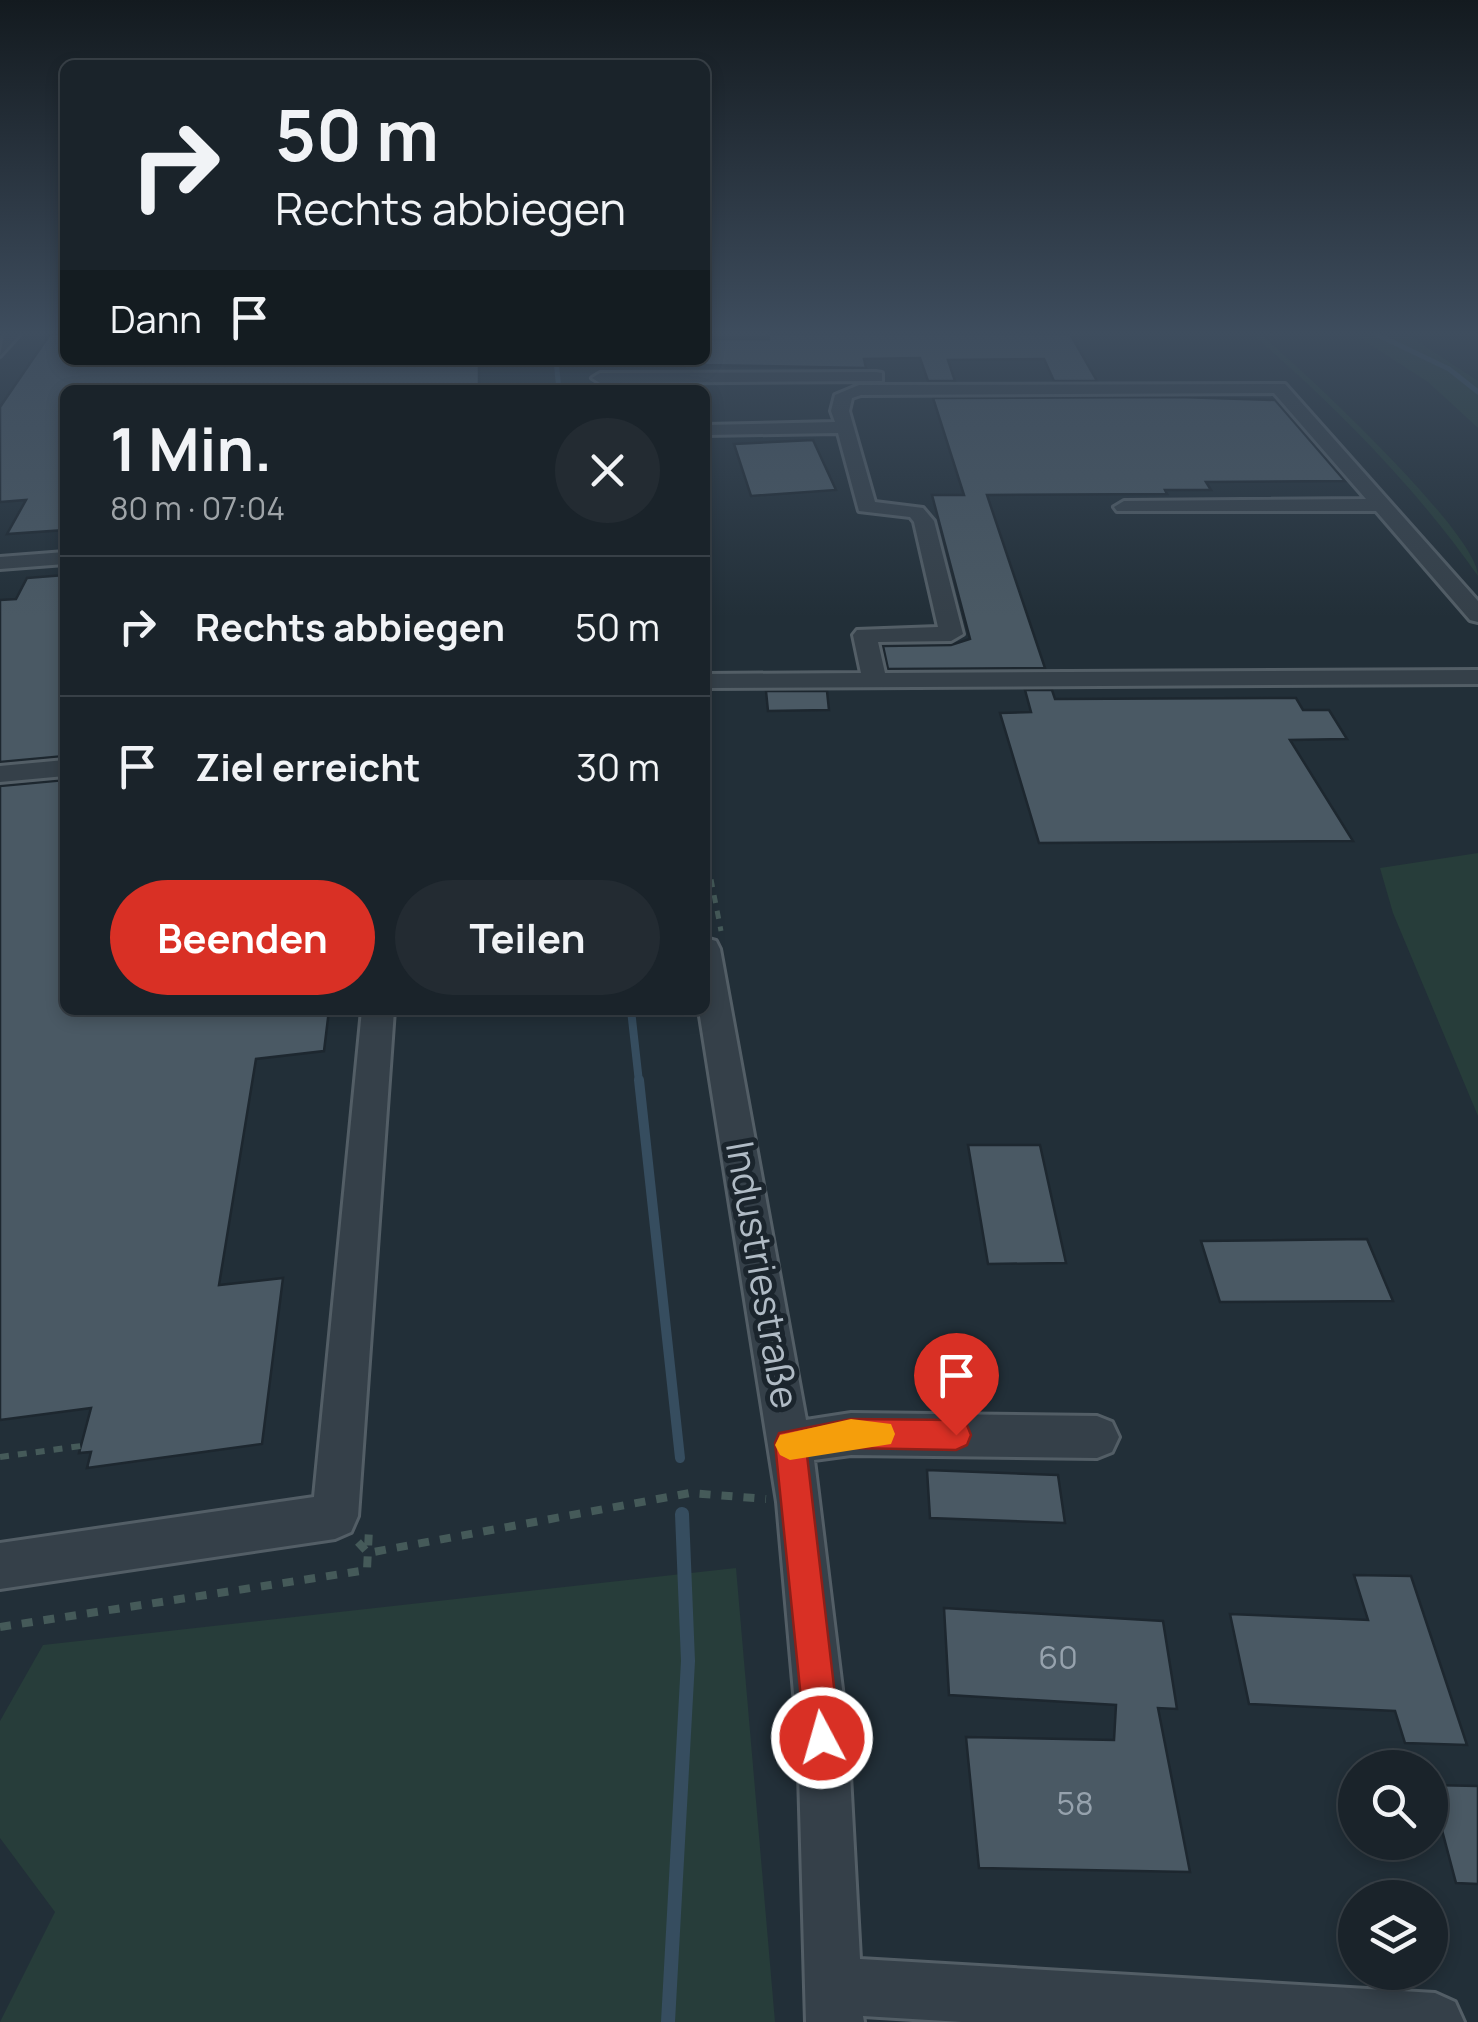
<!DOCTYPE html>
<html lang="de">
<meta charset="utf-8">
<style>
body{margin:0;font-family:Manrope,sans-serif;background:#232b32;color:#f1f3f6;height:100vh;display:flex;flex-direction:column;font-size:38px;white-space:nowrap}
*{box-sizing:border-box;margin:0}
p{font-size:32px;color:#9fa4a8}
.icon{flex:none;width:55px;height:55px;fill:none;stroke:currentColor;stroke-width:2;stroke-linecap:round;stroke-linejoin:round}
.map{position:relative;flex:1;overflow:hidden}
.panel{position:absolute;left:60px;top:385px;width:650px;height:630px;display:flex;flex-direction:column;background:#1a232a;border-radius:15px;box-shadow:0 5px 15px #0003,0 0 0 2px #384047}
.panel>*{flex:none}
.top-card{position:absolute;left:60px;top:60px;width:650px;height:305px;border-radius:15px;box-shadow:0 5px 15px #0003,0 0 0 2px #384047;background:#1a232a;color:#f1f3f6;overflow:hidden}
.fabs{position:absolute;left:1338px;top:1750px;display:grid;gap:20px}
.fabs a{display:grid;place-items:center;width:110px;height:110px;border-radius:50%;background:#1a232a;box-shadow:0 5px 15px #0003,0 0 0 2px #384047;font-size:50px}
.pin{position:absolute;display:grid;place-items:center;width:85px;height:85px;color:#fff;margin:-102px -42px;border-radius:50% 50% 50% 0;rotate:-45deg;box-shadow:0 0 10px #0007}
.pin .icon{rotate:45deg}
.me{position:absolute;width:110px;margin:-55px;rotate:354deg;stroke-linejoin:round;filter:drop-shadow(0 0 8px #0008)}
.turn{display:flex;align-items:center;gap:35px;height:210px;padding:0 50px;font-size:45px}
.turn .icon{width:130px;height:130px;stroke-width:2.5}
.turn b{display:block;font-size:70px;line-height:85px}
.then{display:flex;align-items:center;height:95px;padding:0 50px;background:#0003;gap:20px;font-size:38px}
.round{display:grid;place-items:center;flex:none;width:105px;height:105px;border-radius:52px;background:#232b32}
.summary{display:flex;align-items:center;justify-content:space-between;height:170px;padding:0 50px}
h1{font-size:60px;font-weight:700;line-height:75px}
.cta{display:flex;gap:20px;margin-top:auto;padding:20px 50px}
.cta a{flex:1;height:115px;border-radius:60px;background:#d93025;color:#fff;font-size:40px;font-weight:700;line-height:115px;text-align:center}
.cta a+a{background:#232b32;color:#f1f3f6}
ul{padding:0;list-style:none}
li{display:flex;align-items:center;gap:30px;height:140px;padding:0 50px;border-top:2px solid #384047}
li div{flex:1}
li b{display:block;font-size:38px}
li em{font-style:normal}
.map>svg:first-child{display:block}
.green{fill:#273d3a}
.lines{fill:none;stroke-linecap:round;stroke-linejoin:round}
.stream-far3{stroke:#364d5f;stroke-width:5}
.stream-far2{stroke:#364d5f;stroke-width:8}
.stream-far1{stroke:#364d5f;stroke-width:10}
.stream{stroke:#364d5f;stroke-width:14}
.building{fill:#4a5964;stroke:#1d272f;stroke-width:2.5}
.minor-casing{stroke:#535e66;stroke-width:6}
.path-far2{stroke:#455a59;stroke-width:5;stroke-dasharray:8 8;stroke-linecap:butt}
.path-far1{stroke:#455a59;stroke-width:6;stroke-dasharray:9 9;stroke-linecap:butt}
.path{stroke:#455a59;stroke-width:8;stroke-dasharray:11 11;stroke-linecap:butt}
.minor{fill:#354049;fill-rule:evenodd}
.route{fill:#d93025;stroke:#8d1f18;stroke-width:2.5}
.slow{fill:#f59e0b}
.labels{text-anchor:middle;stroke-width:10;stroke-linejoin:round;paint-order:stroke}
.near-number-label{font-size:32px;fill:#96a2ad}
.near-street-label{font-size:38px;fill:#b0bbc5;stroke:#1b252d}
</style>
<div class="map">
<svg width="1478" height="2022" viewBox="0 0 1478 2022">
<rect width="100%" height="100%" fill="#222f38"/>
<path class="green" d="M1252 334H1260C1299 366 1478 533 1478 576 1415 486 1334 405 1252 334Z
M1354 334H1478L1408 335 1478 381V428L1428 382Z
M1478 853V1116L1393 913 1380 868Z
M736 1568 775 2022H0L55 1912 0 1838V1721L43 1645Z"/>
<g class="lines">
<path class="stream-far3" d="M1376 334 1449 369 1478 392
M556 360 559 390"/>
<path class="stream-far2" d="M631 1010 639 1082"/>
<path class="stream-far1" d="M639 1080 680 1458"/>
<path class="stream" d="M668 2022 688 1661 682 1514"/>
</g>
<path class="building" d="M50 334H65V360H479V390H65V530L7 534 26 500 0 502V407Z
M768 334H1070L1097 381H1054L1044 359 948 360 955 381H928L920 358 864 359 866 368 705 365V339H769Z
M1179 397 1275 400 1345 481 1206 482 1211 490H1165L1167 494 987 495 1045 668 888 669 883 646 951 645 970 639 932 495H964L933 398Z
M813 440 836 490 751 496 734 444Z
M65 575V756L0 762V600L16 599 27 578Z
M1025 690H1052L1055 699 1296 698 1303 710H1329L1347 739 1290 740 1353 841 1039 843 1000 713 1031 712Z
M766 691H827L829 710 768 711Z
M65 780V1010H329L324 1051 256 1059 219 1285 283 1278 262 1444 87 1468 91 1452 79 1453 91 1408 0 1420V786Z
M968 1145H1040L1066 1263 988 1264Z
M1367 1239 1393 1301 1220 1302 1201 1241Z
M927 1470 1058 1475 1065 1523 930 1518Z
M1354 1575 1411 1576 1467 1745 1405 1743 1395 1711 1249 1704 1230 1614 1368 1620Z
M944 1608 1163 1621 1177 1709 1158 1708 1190 1872 979 1868 966 1737 1114 1740 1116 1705 949 1695Z
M1430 1785 1478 1786V1884L1456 1883Z"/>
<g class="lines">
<g class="minor-casing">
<path id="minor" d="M4 334H20L0 356Z
M876 372 882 373V381L600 383 592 378 600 373Z
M1285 384 1478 601V622L1470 620 1376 511H1117L1114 507 1124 501 1366 499 1274 393 861 395 852 398 849 411 875 502 923 508 934 521 963 634 951 641 878 642 885 673 1478 670V684L705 688V674L861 673 853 635 857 630 938 627 914 522 910 517 859 511 838 433 705 435V425L835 422 831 411 835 395 859 385Z
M65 552V564L0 569V557Z
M65 760V776L0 782V766Z
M705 938 716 941 720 949 806 1420 851 1413 1097 1416 1112 1422 1119 1437 1112 1452 1097 1458 851 1455 814 1460 848 1738 860 1959 1435 1993 1455 2002 1464 2022H962L863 2016 864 2022H806L798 1738 777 1502 699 1010H705Z
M362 1010H394L358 1516 351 1532 335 1539 0 1589V1543L314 1497Z"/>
</g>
<path class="path-far2" d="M705 848 721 931"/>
<path class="path-far1" d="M0 1457 81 1446"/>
<path class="path" d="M358 1542 368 1553 690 1493 766 1499
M0 1627 367 1570 369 1529"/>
<use href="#minor" class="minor"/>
</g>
<linearGradient id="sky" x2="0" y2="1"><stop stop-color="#131a1f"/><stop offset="0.54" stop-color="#3e4d5e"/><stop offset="1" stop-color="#3e4d5e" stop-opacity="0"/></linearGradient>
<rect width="1478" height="617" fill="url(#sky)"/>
<path class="route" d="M851 1419 956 1420 967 1425 971 1435 967 1445 956 1450 851 1448 807 1455 840 1738 835 1751 822 1756 810 1751 805 1738 775 1443 779 1433Z"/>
<path class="slow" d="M851 1419 891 1424 895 1434 891 1444 790 1460 780 1455 775 1445 780 1435Z"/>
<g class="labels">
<g class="near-number-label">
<text x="1058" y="1669">60</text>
<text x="1075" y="1815">58</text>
</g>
<g class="near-street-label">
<text transform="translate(762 1275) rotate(80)" y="13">Industriestraße</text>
</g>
</g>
</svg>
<div class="fabs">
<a><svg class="icon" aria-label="search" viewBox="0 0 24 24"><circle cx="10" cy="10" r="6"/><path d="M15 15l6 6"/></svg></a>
<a><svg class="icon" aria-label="layers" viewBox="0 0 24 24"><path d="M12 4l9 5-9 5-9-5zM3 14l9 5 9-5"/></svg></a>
</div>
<div class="pin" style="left:956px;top:1435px;background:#d93025"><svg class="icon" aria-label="arrive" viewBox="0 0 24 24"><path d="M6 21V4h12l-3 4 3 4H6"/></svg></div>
<svg class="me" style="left:822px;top:1738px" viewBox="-20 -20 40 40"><circle r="17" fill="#d93025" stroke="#fff" stroke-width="3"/><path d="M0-11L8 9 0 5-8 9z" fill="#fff"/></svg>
<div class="top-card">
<div class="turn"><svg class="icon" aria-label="right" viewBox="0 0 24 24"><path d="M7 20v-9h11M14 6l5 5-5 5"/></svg><div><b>50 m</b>Rechts abbiegen</div></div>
<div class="then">Dann<svg class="icon" aria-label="arrive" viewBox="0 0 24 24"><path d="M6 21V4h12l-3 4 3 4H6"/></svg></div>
</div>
<section class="panel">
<div class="summary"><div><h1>1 Min.</h1><p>80 m · 07:04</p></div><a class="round"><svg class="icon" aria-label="close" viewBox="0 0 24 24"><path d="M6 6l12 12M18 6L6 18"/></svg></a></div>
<ul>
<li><svg class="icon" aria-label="right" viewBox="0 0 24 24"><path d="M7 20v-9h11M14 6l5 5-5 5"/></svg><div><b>Rechts abbiegen</b></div><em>50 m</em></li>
<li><svg class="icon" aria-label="arrive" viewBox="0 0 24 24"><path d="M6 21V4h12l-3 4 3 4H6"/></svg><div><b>Ziel erreicht</b></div><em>30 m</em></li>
</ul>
<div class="cta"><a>Beenden</a><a>Teilen</a></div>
</section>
</div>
